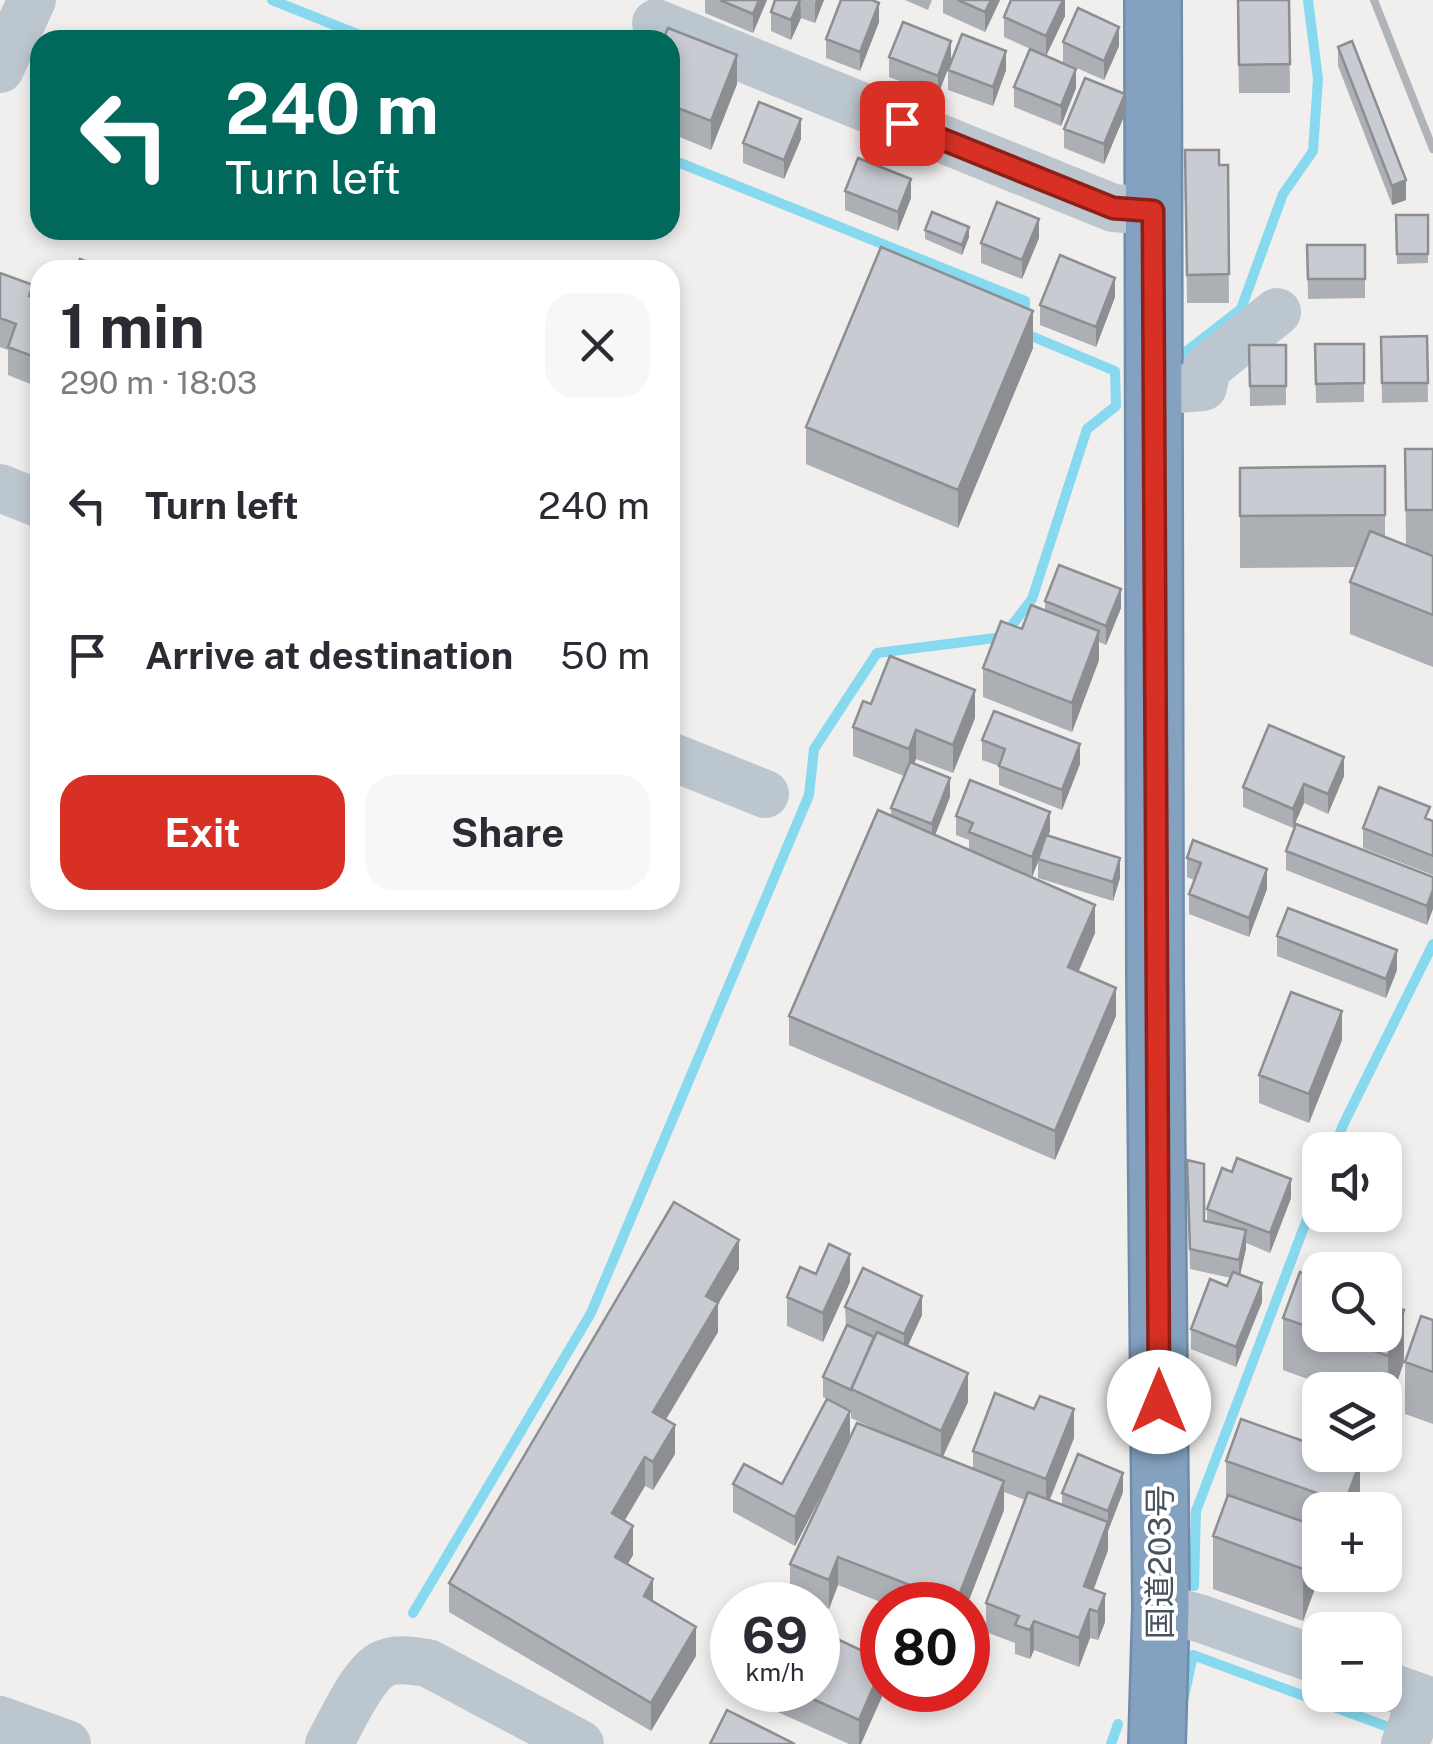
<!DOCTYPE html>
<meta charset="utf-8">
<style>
body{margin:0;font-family:"Public Sans","Noto Sans JP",sans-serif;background:#f7f7f7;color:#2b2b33;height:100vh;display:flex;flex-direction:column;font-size:38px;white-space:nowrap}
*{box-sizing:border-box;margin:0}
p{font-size:32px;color:#7c7c81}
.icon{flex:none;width:55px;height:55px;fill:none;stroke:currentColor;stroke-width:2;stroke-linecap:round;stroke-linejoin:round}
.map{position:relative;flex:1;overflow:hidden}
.drawer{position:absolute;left:30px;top:260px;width:650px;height:650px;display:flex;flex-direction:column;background:#fff;border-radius:30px;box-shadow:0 5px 15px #0003}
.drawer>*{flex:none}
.guide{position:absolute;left:30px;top:30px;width:650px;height:210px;border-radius:30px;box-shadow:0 5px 15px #0003;background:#00695c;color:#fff;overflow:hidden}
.tools{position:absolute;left:1302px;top:1132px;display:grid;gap:20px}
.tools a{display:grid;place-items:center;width:100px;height:100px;border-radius:20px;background:#fff;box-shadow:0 5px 15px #0003;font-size:50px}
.speed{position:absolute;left:710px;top:1582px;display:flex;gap:20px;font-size:50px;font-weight:700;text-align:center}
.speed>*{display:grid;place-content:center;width:130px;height:130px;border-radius:50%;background:#fff;box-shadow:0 5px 15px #0003;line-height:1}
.speed small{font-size:25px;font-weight:400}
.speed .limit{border:15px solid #d22;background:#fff;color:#111}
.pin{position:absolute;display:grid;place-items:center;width:85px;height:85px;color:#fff;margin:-42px;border-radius:20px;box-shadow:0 5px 15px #0006}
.me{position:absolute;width:110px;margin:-55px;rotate:0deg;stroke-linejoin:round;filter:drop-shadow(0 0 8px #0008)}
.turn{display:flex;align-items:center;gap:35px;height:210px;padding:0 30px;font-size:45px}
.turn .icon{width:130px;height:130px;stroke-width:2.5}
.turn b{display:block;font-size:70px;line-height:85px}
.round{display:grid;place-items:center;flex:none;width:105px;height:105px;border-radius:30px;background:#f7f7f7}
.headline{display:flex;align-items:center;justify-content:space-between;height:170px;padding:0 30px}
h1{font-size:60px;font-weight:700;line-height:75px}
.cta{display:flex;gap:20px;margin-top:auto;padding:20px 30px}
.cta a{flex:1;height:115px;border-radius:30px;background:#d93025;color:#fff;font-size:40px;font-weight:700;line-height:115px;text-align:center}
.cta a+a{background:#f7f7f7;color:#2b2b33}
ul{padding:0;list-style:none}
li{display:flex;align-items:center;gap:30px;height:150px;padding:0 30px}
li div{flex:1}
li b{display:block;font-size:38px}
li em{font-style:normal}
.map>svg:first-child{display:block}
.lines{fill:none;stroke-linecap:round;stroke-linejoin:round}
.stream{stroke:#87d9ef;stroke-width:10}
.highway-casing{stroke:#6f8cab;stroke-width:60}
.minor{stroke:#bcc6ce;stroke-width:48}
.highway{stroke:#84a1bf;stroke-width:55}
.rail{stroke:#b0b4b9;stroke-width:8}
.wall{fill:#acafb4}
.shaded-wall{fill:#8c8e92}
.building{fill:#c8cbd1;stroke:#8c8e92;stroke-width:2.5}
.route-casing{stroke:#8d1f18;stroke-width:25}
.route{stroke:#d93025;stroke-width:18}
.labels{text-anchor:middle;stroke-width:8;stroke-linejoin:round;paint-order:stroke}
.street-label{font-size:32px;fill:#46525d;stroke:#fff}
</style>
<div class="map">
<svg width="1433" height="1744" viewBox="0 0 1433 1744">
<rect width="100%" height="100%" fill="#f1eeee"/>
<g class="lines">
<path class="stream" d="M272 0 372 40
M1174 361 1241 309 1283 194 1313 151 1318 79 1308 0
M1333 1150 1344 1123 1433 944
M1194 1586 1196 1511 1320 1185
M413 1613 591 1313 809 795 814 749 877 653 1003 637 1032 599 1087 429 1116 406 1115 371 1024 333 1025 301 670 159
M1184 1697 1193 1655 1399 1731
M1111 1744 1118 1724"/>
<g class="highway-casing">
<path id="highway" d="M1153 0 1155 977 1161 1608 1157 1744"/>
</g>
<path class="minor" d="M656 23 1113 208 1153 211
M0 69 32 0
M1154 391 1203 387 1207 368 1277 312
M0 488 40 504
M670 756 765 794
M1161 1608 1202 1619 1320 1661
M1385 1685 1433 1702
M0 1720 67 1744
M329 1744C341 1723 361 1677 381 1665 395 1657 413 1661 428 1663L580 1744
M1405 1744 1422 1698"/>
<use href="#highway" class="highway"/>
<path class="rail" d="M1374 0 1433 149"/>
</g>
<path class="wall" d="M705 0H767L753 33 705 13Z
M775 0H824L815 23 801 18 791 40 771 31V12Z
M905 0H932L928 10Z
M943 0H1000L985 32 943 13Z
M1065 0V16L1046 56 1076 88 1061 126 1014 107V87L1044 55 1004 37V17Z
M1237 0H1289L1290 93H1239Z
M879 22 860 71 826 58V39Z
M670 40 737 84 711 150 670 133Z
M1063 42 1119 46 1104 80 1063 62Z
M1338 47 1406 200 1392 205 1338 66Z
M889 57 951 61 938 95 889 77Z
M948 70H1006L993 106 948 90Z
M1125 114 1104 164 1064 148V129Z
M801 139 784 179 743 163V143Z
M1185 150 1219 165H1228L1229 303H1187Z
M845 191 911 198 898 231 845 210Z
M1396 215H1428V263L1397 264Z
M925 230 969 237 962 255 925 239Z
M1039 238 1022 279 981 263V243Z
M1307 245H1365V298L1308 299Z
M0 273 33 298 40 300V388L8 375V350L0 347Z
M1115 297 1096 347 1040 325V305Z
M1427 336 1428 402 1382 403 1381 337Z
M1315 344H1364V402L1316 403Z
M1249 345 1286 386V405L1250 406Z
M1033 348 958 528 806 464V427Z
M1405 449H1433V667L1350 634V582L1356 567 1240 568V468L1385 466V537L1406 545Z
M1045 601 1121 608 1106 645 1099 642V660L1072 732 983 697V668L1022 629 1045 610Z
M871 704 975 718 953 773 916 759 914 763 950 797 935 835 969 850V840L956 835V816L1050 831 1048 836 1120 878 1113 901 1038 878V862L1032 877 1095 933 1079 971 1116 1016 1055 1160 789 1045V1016L891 816V808L904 776 853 756V727Z
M982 740 1080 764 1062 810 999 785V766L982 760Z
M1344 776 1328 814 1304 803 1293 828 1243 807V787Z
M1430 820 1433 821V875L1363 848V828Z
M1286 851 1433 877 1427 925 1286 870Z
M1187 858 1267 889 1249 937 1189 914V894L1194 880 1187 877Z
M1277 936 1397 970 1386 998 1277 956Z
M1342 1040 1309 1123 1259 1103V1075Z
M1187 1160 1204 1221H1207V1209L1291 1198 1270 1253 1246 1243 1240 1275 1262 1302 1236 1367 1191 1349V1329L1227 1286 1231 1278 1190 1269Z
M739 1269 718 1304V1332L666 1419 675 1454 653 1490 645 1486 624 1521 633 1555 628 1564 653 1601 696 1656 651 1731 449 1612V1583Z
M816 1274 850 1282 823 1342 787 1326V1297Z
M1320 1280V1335H1385L1404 1362 1388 1408 1385 1407V1390H1338L1283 1370V1318Z
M845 1307 922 1315 908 1346 968 1402 943 1457 973 1469V1451L1074 1438 1050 1500 1062 1505V1493L1123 1492 1108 1531V1550L1094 1589 1105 1622 1098 1640 1090 1638 1079 1667 1034 1650 1030 1659 1015 1654V1643L986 1632V1603L1025 1500 1004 1492V1510L967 1605H888L838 1585 829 1609 790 1593V1564L837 1465 795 1546 733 1512V1484H782L850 1438 888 1435 851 1418V1410L823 1397V1377L846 1327Z
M1433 1320V1424L1405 1414V1362Z
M1241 1419 1360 1510H1320V1546H1318V1580L1303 1621 1213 1589V1536L1226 1499V1461Z
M882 1660 861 1744H849L751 1700V1690H818Z"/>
<path class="shaded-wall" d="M759 0H767L753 33V14Z
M800 0 801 18 791 40V20Z
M816 0H824L815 23V3Z
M991 0H1000L985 32V12Z
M1063 0H1065V16L1046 56V36Z
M879 3V22L860 71V52Z
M1119 27V46L1104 80V61Z
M951 41V61L938 95V76Z
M1006 51V70L993 106V87Z
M737 55V84L711 150V121Z
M1076 69V88L1061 126V106Z
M1125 94V114L1104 164V144Z
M801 119V139L784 179V160Z
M911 179V198L898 231V212Z
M1406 180V200L1392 205V186Z
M1039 219V238L1022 279V260Z
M969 227V237L962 255V245Z
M1115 278V297L1096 347V327Z
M1033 311V348L958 528V490Z
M1121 589V608L1106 645V626Z
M1099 631V660L1072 732V703Z
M975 690V718L953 773V745Z
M916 730V759L909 777V749Z
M1080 744V764L1062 810V790Z
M1344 757V776L1328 814V794Z
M950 778V797L932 843V824Z
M1304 784V803L1293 828V809Z
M1050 812V831L1032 877V857Z
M1120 858V878L1113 901V882Z
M1267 869V889L1249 937V918Z
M1433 890V909L1427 925V906Z
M1095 905V933L1068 995V967Z
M1397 950V970L1386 998V979Z
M1116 988V1016L1055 1160V1131Z
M1342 1011V1040L1309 1123V1094Z
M1291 1179V1198L1270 1253V1233Z
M1246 1230V1249L1239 1280V1260Z
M739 1240V1269L718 1304V1332L653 1441V1412L706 1296Z
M850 1254V1282L823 1342V1313Z
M1262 1283V1302L1236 1367V1347Z
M922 1296V1315L904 1354V1334Z
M1404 1310V1362L1388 1408V1356Z
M968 1373V1402L941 1460V1431Z
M1074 1409V1438L1046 1508V1479Z
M850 1411V1440L795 1546V1517Z
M675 1425V1454L653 1490V1462Z
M645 1457V1486L612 1542V1513Z
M1360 1462V1510H1345V1503Z
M1123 1473V1492L1108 1531V1511Z
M1004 1481V1510L967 1605H956Z
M1108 1522V1550L1084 1614V1586Z
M633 1526V1555L615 1585V1557Z
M1318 1527V1580L1303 1621V1569Z
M838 1557V1585L829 1609V1580Z
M653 1579V1608L644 1596Z
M1105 1594V1622L1098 1640V1612Z
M1090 1609V1638L1079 1667V1638Z
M1034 1621V1650L1030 1659V1630Z
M696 1627V1656L651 1731V1703Z
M882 1667V1690H885L861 1744H859V1720Z"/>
<path class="building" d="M720 0H759L753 14Z
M775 0H800L791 20 771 12Z
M841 0H872L879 3 860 52 826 39Z
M958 0H991L985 12Z
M1011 0H1063L1046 36 1004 17Z
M1238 0H1289L1290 64 1239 65Z
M1078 8 1119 27 1104 61 1063 42Z
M903 22 951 41 938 76 889 57Z
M668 28 737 55 711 121 670 105V40H663Z
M962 34 1006 51 993 87 948 70Z
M1352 41 1406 180 1392 186 1338 47Z
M1030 49 1076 69 1061 106 1014 87Z
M1085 78 1125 94 1104 144 1064 129Z
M759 102 801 119 784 160 743 143Z
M1185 150H1219V165H1228L1229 274 1187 275Z
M858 158 911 179 898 212 845 191Z
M997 202 1039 219 1022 260 981 243Z
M932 212 969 227 962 245 925 230Z
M1396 215H1428V254H1397Z
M1307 245H1365V279H1308Z
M881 247 1033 311 958 490 806 427Z
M1060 255 1115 278 1096 327 1040 305Z
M80 259 95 265 93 270H76Z
M0 273 33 285 29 296 40 300V359L8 347 16 324 0 318Z
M1427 336 1428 383H1382L1381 337Z
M1315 344H1364V383L1316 384Z
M1249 345H1286V386H1250Z
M1405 449H1433V510H1406Z
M1385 466V515L1240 516V468Z
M1370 531 1433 556V615L1350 582Z
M1059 565 1121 589 1106 626 1045 601Z
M1031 605 1099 631 1072 703 983 668 1001 621 1022 629Z
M890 656 975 690 953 745 916 730 909 749 853 727 863 701 871 704Z
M994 711 1080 744 1062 790 999 766 1005 749 982 740Z
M1269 725 1344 757 1328 794 1304 784 1293 809 1243 787Z
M910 762 950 778 932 824 891 808Z
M970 780 1050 812 1032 857 969 832 973 823 956 816Z
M1379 787 1430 807 1425 818 1433 821V856L1363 828Z
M878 810 1095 905 1068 967 1116 988 1055 1131 789 1016Z
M1296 824 1433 877V890L1427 906 1286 851Z
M1046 835 1120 858 1113 882 1038 859Z
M1193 840 1267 869 1249 918 1189 894 1201 863 1187 858Z
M1288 908 1397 950 1386 979 1277 936Z
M1291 992 1342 1011 1309 1094 1259 1075Z
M1237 1158 1291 1179 1270 1233 1207 1209 1222 1168 1232 1172Z
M1187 1160 1204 1164V1221L1246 1230 1239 1260 1190 1249Z
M674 1202 739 1240 706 1296 718 1303 653 1412 675 1425 653 1462 645 1457 612 1513 633 1526 615 1557 653 1579 644 1596 696 1627 651 1703 449 1583Z
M829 1244 850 1254 823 1313 787 1297 800 1267 816 1274Z
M863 1268 922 1296 904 1334 845 1307Z
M1233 1272 1262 1283 1236 1347 1191 1329 1210 1279 1227 1286Z
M1300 1272 1320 1280V1331L1283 1318Z
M1385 1303 1404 1310 1388 1356 1330 1335H1385Z
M1421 1316 1433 1320V1372L1405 1362Z
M847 1325 874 1337 851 1390 823 1377Z
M877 1332 968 1373 941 1431 851 1389Z
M995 1393 1034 1409 1040 1396 1074 1409 1046 1479 973 1451Z
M827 1399 850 1411 795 1517 733 1484 744 1464 782 1484Z
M1241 1419 1320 1447V1455H1342L1360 1462 1345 1503 1226 1461Z
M857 1423 1004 1481 956 1603 838 1557 829 1580 790 1564Z
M1078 1454 1123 1473 1108 1511 1062 1493Z
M1028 1492 1108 1522 1084 1586 1105 1594 1098 1612 1090 1609 1079 1638 1034 1621 1030 1630 1015 1625 1019 1616 986 1603Z
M1228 1495 1318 1527 1303 1569 1213 1536Z
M818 1630 882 1660V1667L859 1720 793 1690H818Z
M727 1710 795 1744H710Z"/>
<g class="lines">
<g class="route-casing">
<path id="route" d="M902 123 1113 208 1153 211 1159 1402"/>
</g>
<use href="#route" class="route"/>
</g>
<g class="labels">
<g class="street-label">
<text transform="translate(1160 1562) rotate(-90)" y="11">国道203号</text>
</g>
</g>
</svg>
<div class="tools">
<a><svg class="icon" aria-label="sound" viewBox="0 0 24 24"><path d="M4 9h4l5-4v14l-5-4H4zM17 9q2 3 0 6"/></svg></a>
<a><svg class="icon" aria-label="search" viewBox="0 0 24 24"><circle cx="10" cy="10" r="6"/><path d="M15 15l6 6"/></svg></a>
<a><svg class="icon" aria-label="layers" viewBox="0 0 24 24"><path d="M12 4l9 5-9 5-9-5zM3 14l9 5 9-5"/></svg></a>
<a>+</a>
<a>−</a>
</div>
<div class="speed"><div>69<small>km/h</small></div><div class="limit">80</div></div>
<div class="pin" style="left:902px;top:123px;background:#d93025"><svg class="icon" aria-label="arrive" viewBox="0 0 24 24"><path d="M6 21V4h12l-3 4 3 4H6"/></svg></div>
<svg class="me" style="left:1159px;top:1402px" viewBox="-20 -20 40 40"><circle r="19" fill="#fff"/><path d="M0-13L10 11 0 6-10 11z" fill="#d93025"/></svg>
<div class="guide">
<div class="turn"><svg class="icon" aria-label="left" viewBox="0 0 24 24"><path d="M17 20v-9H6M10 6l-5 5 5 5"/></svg><div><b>240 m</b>Turn left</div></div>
</div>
<section class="drawer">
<div class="headline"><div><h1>1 min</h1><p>290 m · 18:03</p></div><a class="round"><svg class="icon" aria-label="close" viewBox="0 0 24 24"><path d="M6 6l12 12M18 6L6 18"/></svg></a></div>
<ul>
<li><svg class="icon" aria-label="left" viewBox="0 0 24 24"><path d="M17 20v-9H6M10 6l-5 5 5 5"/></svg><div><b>Turn left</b></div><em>240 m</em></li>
<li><svg class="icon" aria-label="arrive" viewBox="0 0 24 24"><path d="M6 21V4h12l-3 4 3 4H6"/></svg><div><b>Arrive at destination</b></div><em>50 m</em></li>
</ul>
<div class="cta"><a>Exit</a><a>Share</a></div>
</section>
</div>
